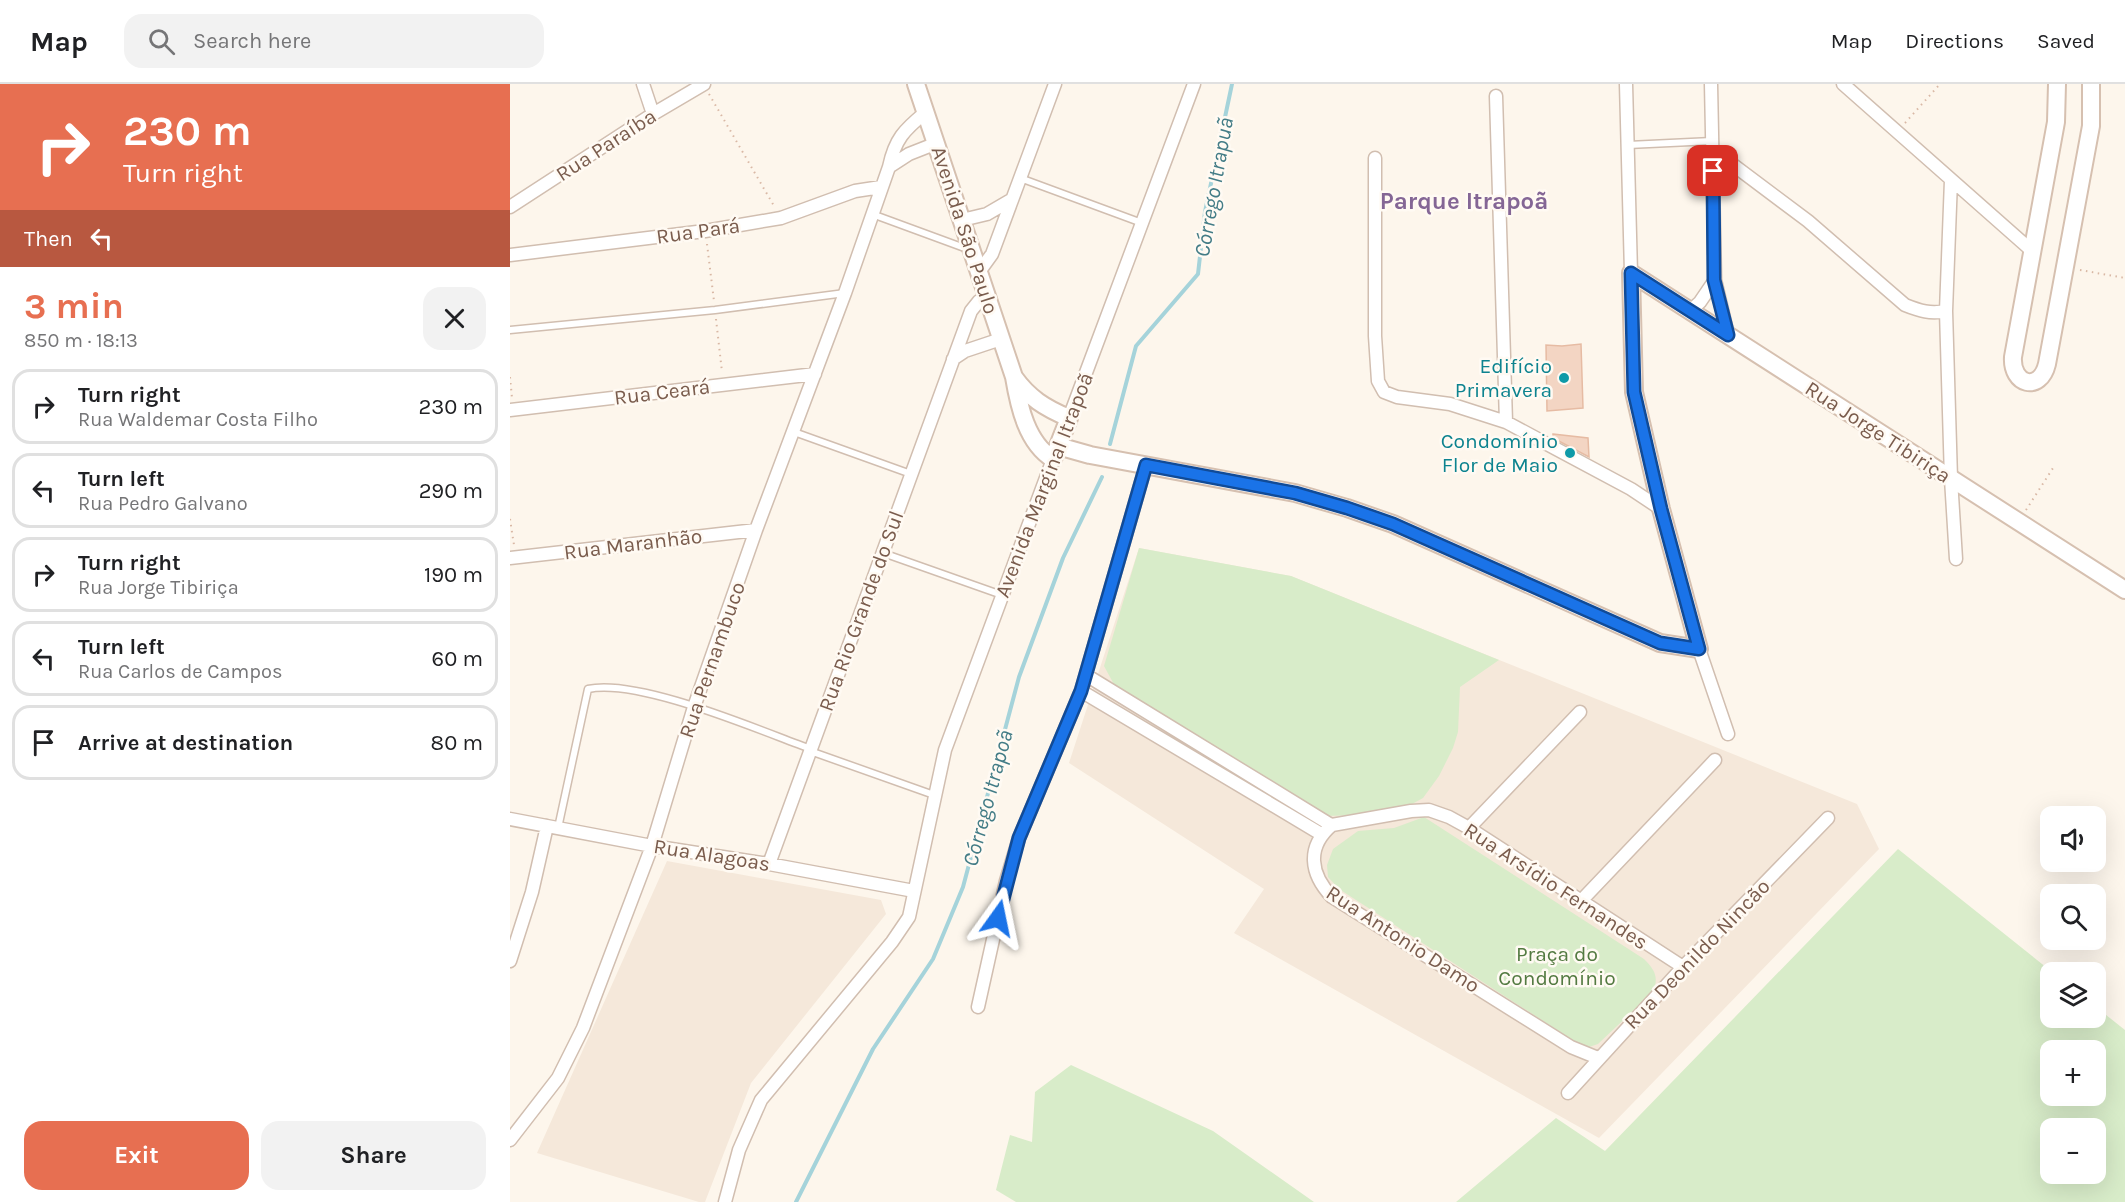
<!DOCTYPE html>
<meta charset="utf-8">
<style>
body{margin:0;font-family:Karla,sans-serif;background:#f2f2f2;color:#202124;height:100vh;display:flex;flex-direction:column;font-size:22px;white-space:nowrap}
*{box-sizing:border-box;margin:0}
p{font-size:20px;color:#757577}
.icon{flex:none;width:33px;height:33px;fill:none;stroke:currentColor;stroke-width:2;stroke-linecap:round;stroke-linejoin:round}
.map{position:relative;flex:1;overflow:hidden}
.details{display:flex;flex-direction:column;background:#fff;width:510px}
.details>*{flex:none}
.guide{background:#e76f51;color:#fff;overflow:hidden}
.tools{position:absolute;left:1530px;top:722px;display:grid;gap:12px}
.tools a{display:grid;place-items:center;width:66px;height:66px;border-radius:12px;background:#fff;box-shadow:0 6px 24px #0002;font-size:30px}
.pin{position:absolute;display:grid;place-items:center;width:51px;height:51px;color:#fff;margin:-26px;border-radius:12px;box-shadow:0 3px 9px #0006}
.me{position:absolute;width:66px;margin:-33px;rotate:12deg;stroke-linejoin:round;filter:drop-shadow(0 0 4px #0008)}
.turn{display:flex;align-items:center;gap:21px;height:126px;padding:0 24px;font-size:27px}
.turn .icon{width:78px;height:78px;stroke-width:2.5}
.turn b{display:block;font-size:42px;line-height:51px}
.then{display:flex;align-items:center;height:57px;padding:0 24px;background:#0003;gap:12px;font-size:22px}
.round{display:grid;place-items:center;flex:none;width:63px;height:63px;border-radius:18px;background:#f2f2f2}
.head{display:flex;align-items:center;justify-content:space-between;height:102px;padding:0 24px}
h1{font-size:36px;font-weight:700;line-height:45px;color:#e76f51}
.cta{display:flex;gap:12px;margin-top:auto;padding:12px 24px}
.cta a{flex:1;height:69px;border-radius:18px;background:#e76f51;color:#fff;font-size:24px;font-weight:700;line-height:69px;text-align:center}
.cta a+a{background:#f2f2f2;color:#202124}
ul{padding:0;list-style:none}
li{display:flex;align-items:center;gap:18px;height:75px;margin:0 12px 9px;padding:0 12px;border:3px solid #e0e0e0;border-radius:18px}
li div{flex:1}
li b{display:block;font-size:22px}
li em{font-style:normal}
header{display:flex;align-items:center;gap:36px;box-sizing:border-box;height:84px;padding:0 30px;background:#fff;border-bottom:2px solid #e0e0e0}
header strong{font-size:28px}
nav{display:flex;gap:33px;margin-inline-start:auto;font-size:21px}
.search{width:420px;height:54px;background:#f2f2f2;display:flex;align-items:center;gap:15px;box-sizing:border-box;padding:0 21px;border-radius:18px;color:#757577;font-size:22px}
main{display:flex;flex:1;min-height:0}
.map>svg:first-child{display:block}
.residential{fill:#f5e8da}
.green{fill:#d8ecc9;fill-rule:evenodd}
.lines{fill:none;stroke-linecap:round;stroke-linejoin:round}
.stream{stroke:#a5d3da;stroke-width:4}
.building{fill:#f3d5c3;stroke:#e6bba3;stroke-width:1.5}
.lane-casing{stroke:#d1beb0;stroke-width:9}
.street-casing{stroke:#d1beb0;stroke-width:15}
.secondary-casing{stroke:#d6c0b0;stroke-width:20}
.path{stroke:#d9b8a5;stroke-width:2;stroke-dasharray:1.5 4.5;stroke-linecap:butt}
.lane{stroke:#fff;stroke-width:6}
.street{stroke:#fff;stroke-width:12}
.secondary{stroke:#fff;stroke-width:16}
.route-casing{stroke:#114b97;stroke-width:15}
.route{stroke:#1a73e8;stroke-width:10}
.culture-dot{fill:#0f9aa8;stroke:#fffaf3;stroke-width:2}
.labels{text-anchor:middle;stroke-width:5;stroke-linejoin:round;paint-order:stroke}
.street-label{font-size:21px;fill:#7a5c4d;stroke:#fffaf3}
.culture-label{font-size:21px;fill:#0d838f;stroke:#fffaf3;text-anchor:end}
.park-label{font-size:21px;fill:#537a41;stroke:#fffaf3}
.water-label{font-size:22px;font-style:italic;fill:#437c86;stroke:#fffaf3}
.quarter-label{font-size:24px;font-weight:bold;fill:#846695;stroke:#fffaf3}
</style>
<header>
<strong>Map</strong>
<div class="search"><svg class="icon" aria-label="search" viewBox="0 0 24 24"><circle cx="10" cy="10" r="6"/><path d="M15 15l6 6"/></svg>Search here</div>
<nav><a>Map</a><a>Directions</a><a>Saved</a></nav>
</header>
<main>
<section class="details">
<div class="guide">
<div class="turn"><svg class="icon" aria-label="right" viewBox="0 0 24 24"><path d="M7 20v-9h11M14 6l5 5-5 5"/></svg><div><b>230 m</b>Turn right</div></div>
<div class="then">Then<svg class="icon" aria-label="left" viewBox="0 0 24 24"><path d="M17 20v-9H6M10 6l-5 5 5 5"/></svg></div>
</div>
<div class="head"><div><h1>3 min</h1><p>850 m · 18:13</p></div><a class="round"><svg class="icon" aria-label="close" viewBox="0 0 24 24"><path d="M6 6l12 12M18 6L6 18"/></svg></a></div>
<ul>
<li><svg class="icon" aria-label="right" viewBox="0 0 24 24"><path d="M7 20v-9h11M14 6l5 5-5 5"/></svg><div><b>Turn right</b><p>Rua Waldemar Costa Filho</p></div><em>230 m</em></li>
<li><svg class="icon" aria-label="left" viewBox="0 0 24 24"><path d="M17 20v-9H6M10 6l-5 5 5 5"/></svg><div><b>Turn left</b><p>Rua Pedro Galvano</p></div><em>290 m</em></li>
<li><svg class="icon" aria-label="right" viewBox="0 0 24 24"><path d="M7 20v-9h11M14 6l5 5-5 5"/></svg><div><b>Turn right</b><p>Rua Jorge Tibiriça</p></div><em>190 m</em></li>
<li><svg class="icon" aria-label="left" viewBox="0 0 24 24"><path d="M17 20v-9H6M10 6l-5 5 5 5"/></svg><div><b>Turn left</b><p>Rua Carlos de Campos</p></div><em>60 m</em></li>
<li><svg class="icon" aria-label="arrive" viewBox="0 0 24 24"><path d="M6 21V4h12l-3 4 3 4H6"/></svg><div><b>Arrive at destination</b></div><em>80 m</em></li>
</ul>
<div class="cta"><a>Exit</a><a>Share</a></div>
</section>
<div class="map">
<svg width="1615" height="1118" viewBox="0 0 1615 1118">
<rect width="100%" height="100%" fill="#fdf6ec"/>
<path class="residential" d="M629 464 781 492 1347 720 1369 765 1089 1054 724 849 754 805 559 679Z
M157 777 371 816 376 830 241 999 195 1118H189L27 1069Z"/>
<path class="green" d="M629 464 781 492 989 576 950 603 948 648 943 664 929 692 913 714 902 720 858 731 813 732 606 604 594 582Z
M914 733 1134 875C1145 886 1149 893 1143 908L1088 960 1079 963 1067 959 1027 933 829 805 818 793 817 781 823 765 848 747 884 744Z
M1388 765 1542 888 1540 933H1586V923L1615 946V1118H946L1046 1034 1095 1067ZM1540 966H1586V1011H1540ZM1540 1044H1586V1089H1540Z
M561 981 703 1047 804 1118H506L486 1106 500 1051 522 1058 525 1008Z"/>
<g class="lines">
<path class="stream" d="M600 360 626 262 688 190 695 128 722 0
M286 1118 363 965 423 875 453 803 509 593 553 474 592 393"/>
</g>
<path class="building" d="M1071 260 1073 324 1037 327 1036 261 1052 262Z
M1043 350 1078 354 1079 373 1043 354Z"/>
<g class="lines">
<g class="lane-casing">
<path id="lane" d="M1118 61 1202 57
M510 94 632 139
M362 130 460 166
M0 246 205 226 335 209
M284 348 401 390
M373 469 492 511
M300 667 424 711
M48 744 78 605C129 594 248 646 301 665"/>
</g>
<g class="street-casing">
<path id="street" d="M133 0 143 30
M1116 0 1121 189
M1201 0 1205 196 1218 251
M1333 0 1521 166
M986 12 996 338
M1202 65 1298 137 1395 221C1410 227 1420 230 1436 227
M865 74V252L868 297 874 308 887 313 940 320 996 338 1121 405 1151 425
M379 83 399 70 427 59
M1441 96 1436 227 1441 395 1446 475
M0 123 143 30 194 0
M452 136 477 130 501 116
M0 171 195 147 271 134 345 107 371 103
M469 188 482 170 545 0
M1180 227 1190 218 1205 196
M443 275 455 267 491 255
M0 326 305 290
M559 334 684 0
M0 474 246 446
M1189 565 1218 650
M576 591 821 741
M571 607 811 750
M0 735 142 762 259 780 404 807
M959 744 1070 628
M259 780 461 227 469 217 477 212
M1070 818 1205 676
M0 877 22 808 37 742
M468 923 496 797 509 754 571 607 636 381
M1088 974 1061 963 822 813C800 790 796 763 822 741L901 727 919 726 939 733 959 744 1173 883
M1058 1009 1173 883 1318 734
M0 1056 48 994 73 944 142 762 184 623 246 446 335 209 379 83C385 55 394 46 416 28
M215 1118 229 1066 251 1016 382 858 399 833 435 666 543 375"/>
</g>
<g class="secondary-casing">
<path id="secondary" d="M406 0 504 293C509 323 517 359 543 375L559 334C535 324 519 314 504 293
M1547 0 1546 38 1503 273C1501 301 1530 309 1537 280L1581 42V0
M1121 189 1615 506
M548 362 580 371 785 409 837 424 883 440 1150 559 1189 565 1151 425 1124 308 1121 189"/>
</g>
<path class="path" d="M199 10 264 122
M1395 39 1430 0
M197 160 204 217
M1570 186 1615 194
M206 235 212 288
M0 293 2 314
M1516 426 1543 384
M0 435 4 461"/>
<use href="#lane" class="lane"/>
<use href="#street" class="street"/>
<use href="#secondary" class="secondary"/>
</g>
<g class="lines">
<g class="route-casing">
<path id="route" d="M488 834 509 754 571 607 636 381 785 409 837 424 883 440 1150 559 1189 565 1151 425 1124 308 1121 189 1218 251 1204 196 1203 87"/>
</g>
<use href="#route" class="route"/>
</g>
<g class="culture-dot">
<circle cx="1054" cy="294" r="6"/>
<circle cx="1060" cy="369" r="6"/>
</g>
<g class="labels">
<g class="street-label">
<text transform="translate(96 61) rotate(-33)" y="7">Rua Paraíba</text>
<text transform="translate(455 146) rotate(72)" y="7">Avenida São Paulo</text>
<text transform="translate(188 147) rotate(-8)" y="7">Rua Pará</text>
<text transform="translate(152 308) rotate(-7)" y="7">Rua Ceará</text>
<text transform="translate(1368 348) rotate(33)" y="7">Rua Jorge Tibiriça</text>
<text transform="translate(534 401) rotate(-69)" y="7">Avenida Marginal Itrapoã</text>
<text transform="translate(123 460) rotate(-7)" y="7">Rua Maranhão</text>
<text transform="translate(351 527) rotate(-70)" y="7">Rua Rio Grande do Sul</text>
<text transform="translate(202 576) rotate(-71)" y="7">Rua Pernambuco</text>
<text transform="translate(202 771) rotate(9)" y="7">Rua Alagoas</text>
<text transform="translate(1046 802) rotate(33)" y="7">Rua Arsídio Fernandes</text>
<text transform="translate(893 855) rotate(33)" y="7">Rua Antonio Damo</text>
<text transform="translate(1187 870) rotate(-46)" y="7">Rua Deonildo Nincão</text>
</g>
<g class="culture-label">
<text x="1042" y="289">Edifício<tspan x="1042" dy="24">Primavera</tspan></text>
<text x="1048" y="364">Condomínio<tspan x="1048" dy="24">Flor de Maio</tspan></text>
</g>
<g class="park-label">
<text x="1047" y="877">Praça do<tspan x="1047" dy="24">Condomínio</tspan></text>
</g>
<g class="water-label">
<text transform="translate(703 103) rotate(-80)" y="8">Córrego Itrapuã</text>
<text transform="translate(477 714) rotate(-75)" y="8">Córrego Itrapoã</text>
</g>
<g class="quarter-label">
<text x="954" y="125">Parque Itrapoã</text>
</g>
</g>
</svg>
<div class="tools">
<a><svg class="icon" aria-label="sound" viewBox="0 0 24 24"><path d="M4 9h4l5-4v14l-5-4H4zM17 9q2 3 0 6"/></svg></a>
<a><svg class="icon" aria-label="search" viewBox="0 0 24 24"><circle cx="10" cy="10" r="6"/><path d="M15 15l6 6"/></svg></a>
<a><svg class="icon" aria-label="layers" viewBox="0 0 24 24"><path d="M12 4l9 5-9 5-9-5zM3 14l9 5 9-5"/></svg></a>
<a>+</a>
<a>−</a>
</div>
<div class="pin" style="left:1203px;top:87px;background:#d93025"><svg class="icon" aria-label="arrive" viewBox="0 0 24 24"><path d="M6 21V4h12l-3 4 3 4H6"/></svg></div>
<svg class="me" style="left:488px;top:834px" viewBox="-20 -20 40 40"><path d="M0-17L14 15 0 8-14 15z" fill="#1a73e8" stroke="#fff" stroke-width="4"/></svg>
</div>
</main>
